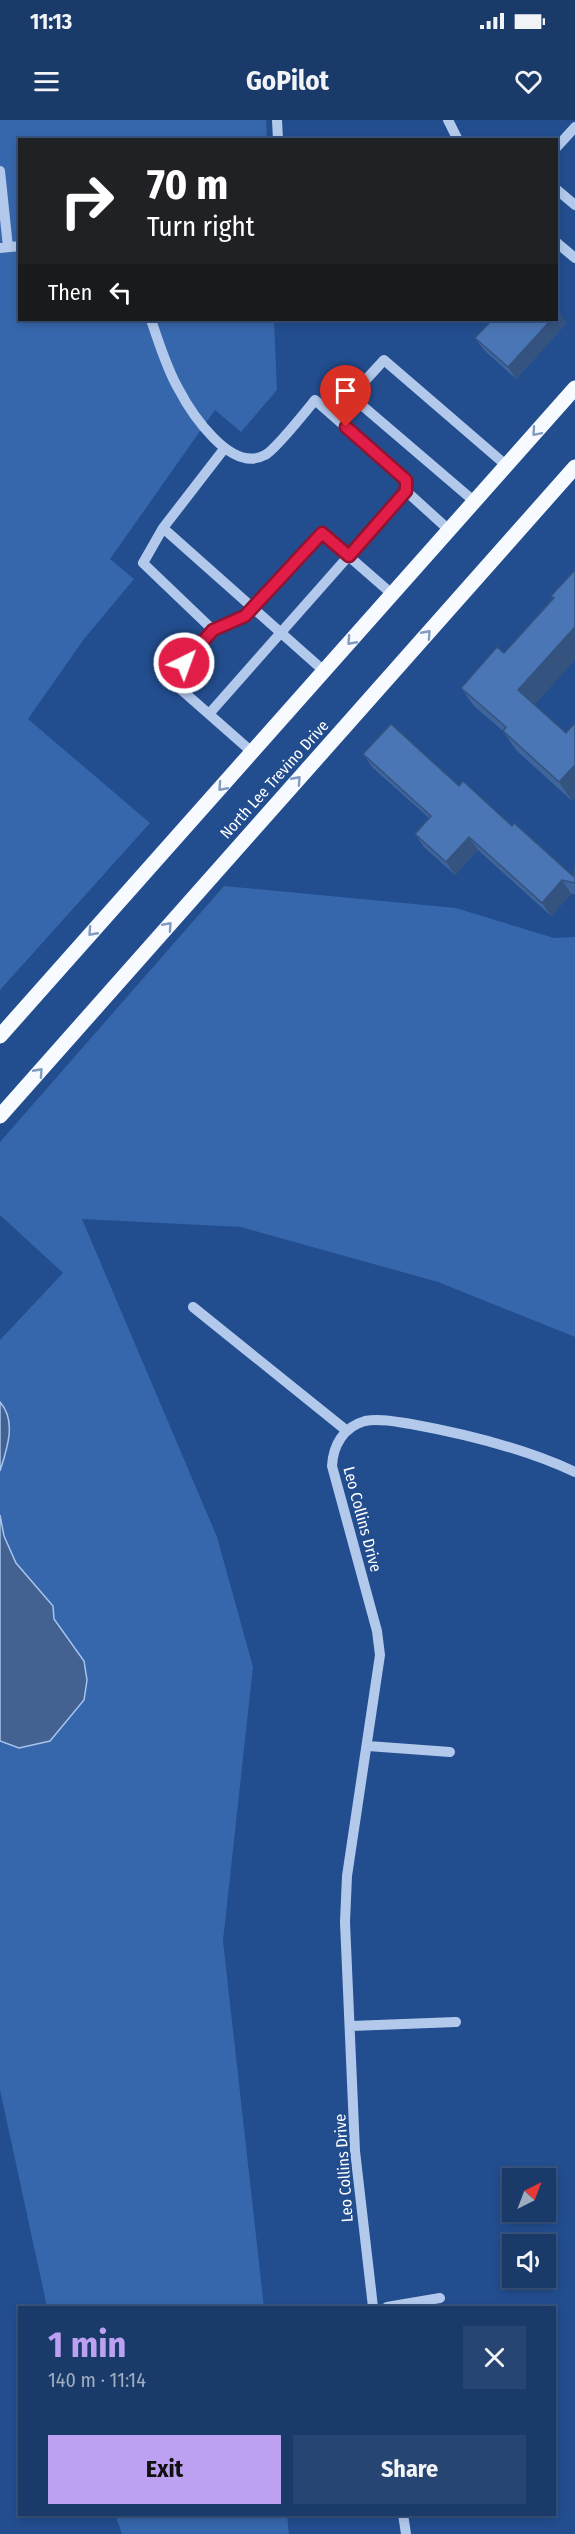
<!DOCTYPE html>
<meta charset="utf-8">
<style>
body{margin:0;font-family:"Fira Sans Condensed",sans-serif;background:#274572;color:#f1f3f6;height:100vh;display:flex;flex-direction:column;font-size:22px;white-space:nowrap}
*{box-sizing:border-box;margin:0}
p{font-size:20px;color:#9fadc1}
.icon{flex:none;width:33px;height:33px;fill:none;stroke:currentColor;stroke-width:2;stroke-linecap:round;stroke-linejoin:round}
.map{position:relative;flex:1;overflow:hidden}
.side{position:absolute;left:18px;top:2186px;width:538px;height:210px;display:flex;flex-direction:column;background:#1a3a6a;border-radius:0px;box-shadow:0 3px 9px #0003,0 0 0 2px #38547e}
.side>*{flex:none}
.top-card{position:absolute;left:18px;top:18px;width:540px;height:183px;border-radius:0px;box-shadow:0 3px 9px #0003,0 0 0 2px #38547e;background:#202124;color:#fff;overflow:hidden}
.needle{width:39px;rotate:42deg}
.fabs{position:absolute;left:502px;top:2048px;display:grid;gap:12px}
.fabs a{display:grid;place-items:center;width:54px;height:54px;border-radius:0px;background:#1a3a6a;box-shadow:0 3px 9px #0003,0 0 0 2px #38547e;font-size:30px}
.pin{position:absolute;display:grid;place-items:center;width:51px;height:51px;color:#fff;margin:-62px -26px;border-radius:50% 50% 50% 0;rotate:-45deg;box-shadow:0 0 6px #0007}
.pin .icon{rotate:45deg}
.me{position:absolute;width:66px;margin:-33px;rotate:42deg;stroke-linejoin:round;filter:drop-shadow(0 0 4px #0008)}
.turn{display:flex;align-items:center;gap:21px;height:126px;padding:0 30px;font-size:27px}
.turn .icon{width:78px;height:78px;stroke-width:2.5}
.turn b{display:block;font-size:42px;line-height:51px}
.then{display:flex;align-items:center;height:57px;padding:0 30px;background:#0003;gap:12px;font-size:22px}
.round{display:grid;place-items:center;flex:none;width:63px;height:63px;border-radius:0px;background:#274572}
.head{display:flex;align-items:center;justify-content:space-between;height:102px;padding:0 30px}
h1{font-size:36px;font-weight:700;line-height:45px;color:#bca0f2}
.action{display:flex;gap:12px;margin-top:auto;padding:12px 30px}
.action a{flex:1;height:69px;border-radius:0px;background:#bca0f2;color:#111;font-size:24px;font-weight:700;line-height:69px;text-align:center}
.action a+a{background:#274572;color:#f1f3f6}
.status{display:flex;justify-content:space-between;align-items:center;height:42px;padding:0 30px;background:#1a3a6a;direction:ltr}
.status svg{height:16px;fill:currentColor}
header{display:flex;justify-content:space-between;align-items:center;height:78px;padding:0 30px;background:#1a3a6a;font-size:27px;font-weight:700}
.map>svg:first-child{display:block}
.green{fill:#3666ab}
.water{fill:#436191;stroke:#a6c4ed;stroke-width:1.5}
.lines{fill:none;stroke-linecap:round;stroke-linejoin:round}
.minor{stroke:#b2c9ec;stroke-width:10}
.major{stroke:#f7faff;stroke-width:15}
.wall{fill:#40659c}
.shaded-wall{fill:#34537f}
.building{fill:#4b76b5;stroke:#34537f;stroke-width:1.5}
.oneway{stroke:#829bc1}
.route-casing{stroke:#92132f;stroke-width:15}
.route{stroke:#e11d48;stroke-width:10}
.labels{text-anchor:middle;stroke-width:5;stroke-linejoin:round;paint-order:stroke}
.street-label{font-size:16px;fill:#fff;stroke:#224d8e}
</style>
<div class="status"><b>11:13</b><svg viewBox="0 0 49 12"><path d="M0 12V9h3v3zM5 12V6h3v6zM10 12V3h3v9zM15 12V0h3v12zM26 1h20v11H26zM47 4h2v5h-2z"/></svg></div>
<header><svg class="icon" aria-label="menu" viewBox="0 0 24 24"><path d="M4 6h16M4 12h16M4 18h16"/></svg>GoPilot<svg class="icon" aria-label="heart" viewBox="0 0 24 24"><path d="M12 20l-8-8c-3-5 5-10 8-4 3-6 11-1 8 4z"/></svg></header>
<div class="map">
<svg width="575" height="2414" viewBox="0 0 575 2414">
<rect width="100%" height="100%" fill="#224d8e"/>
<path class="green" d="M0 0H266L267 19 20 20V200H274L277 270 241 312 215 290 110 439 134 459 84 519 28 599 150 703 0 870Z
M224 766 456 788 554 818 575 817V1217L438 1162 241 1107 82 1099 217 1417 253 1547 223 1821 264 2187H47L0 1970V1220L63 1153 0 1095V1022Z
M115 2394H287L289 2414H122Z"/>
<path class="water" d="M0 1282C17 1301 7 1329 0 1351Z
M0 1395 4 1416 16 1443 53 1486 54 1499 84 1541 87 1560 84 1580 50 1621 19 1628 0 1621Z"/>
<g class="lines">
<path class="minor" d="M277 0 278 20
M448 0 458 20
M556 28 575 7
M0 51 8 127
M556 69 575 85
M556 122 575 138
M0 128 20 126
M151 200C159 222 166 247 178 268 191 293 231 354 265 335 275 330 306 291 315 280L406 360V371L209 594
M406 371 449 410
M475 382 351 276 384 240 507 346
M163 408 324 551
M213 510 143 443 163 408 224 329
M252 632 169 559 213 510 245 497 322 413 392 474
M193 1187 347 1311
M368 1626 450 1632
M351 1906 456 1902
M373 2187 355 2031 345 1802 347 1756 380 1535 377 1511 332 1346C333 1326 343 1307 365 1301 380 1298 396 1302 411 1304 466 1314 524 1328 575 1352
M387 2187 440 2178
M403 2394 406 2414"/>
<path class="major" d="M0 916 575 268
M0 996 575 347"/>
</g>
<path class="wall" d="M567 203 516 259 484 230 475 218Z
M575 450 535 585 572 681 516 630 503 611 474 586 461 568 504 533 553 478 551 476Z
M363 634 459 666 512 706 573 756 575 745V774H571L551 796 478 730 455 755 424 727 415 714 429 698 373 648Z"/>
<path class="shaded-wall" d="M559 191 567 203 516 259 508 247 551 200H556V193Z
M575 507V540L531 589 518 570Z
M575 645V678L572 681 559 662Z
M469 717 478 730 455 755 446 742Z
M562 760 571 774 551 796 542 783Z"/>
<path class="building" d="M492 200H551L508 247 475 218Z
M575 450V507L518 570 566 613 575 603V645L559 662 503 611 506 607 461 568 497 527 504 533 554 478 551 476Z
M391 604 459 666 463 661 512 706 514 703 573 756 575 745V763L562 760 542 783 469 717 446 742 415 714 431 696 363 634Z"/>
<defs><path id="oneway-chevron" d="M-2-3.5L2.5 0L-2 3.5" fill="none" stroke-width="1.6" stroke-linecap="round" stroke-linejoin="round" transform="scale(1.5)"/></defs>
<g class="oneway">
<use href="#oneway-chevron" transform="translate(536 312) rotate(131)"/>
<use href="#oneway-chevron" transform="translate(427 514) rotate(-48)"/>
<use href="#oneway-chevron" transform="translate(351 521) rotate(132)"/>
<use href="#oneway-chevron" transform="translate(297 660) rotate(-48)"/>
<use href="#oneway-chevron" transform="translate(222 667) rotate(132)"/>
<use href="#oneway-chevron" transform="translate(168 806) rotate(-48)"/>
<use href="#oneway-chevron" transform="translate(92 812) rotate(132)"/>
<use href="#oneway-chevron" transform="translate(39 952) rotate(-48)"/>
</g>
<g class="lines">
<g class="route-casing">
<path id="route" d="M184 543 213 510 245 496 322 413 349 436 406 371V360L346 307"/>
</g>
<use href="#route" class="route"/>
</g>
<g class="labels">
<g class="street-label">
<text transform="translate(274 659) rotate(-48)" y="6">North Lee Trevino Drive</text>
<text transform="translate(363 1399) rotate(75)" y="6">Leo Collins Drive</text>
<text transform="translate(343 2048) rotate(-94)" y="6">Leo Collins Drive</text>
</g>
</g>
</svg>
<div class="fabs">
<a><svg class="needle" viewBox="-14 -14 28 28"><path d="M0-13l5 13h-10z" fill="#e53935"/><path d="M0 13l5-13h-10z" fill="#9fadc1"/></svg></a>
<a><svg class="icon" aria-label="sound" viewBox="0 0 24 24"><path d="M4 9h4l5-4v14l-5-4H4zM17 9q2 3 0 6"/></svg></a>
</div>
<div class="pin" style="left:346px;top:307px;background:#d93025"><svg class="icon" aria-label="arrive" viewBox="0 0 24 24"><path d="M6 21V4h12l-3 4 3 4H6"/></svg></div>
<svg class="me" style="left:184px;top:543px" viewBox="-20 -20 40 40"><circle r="17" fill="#e11d48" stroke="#fff" stroke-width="3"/><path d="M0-11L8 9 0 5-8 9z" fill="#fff"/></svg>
<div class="top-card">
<div class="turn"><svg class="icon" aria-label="right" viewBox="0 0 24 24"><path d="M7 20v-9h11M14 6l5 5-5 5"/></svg><div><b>70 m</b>Turn right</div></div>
<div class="then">Then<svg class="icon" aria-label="left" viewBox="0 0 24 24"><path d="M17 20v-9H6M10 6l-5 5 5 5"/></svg></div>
</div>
<section class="side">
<div class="head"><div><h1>1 min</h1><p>140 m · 11:14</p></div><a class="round"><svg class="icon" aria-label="close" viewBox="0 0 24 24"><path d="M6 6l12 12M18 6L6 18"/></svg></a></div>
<div class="action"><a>Exit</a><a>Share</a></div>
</section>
</div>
